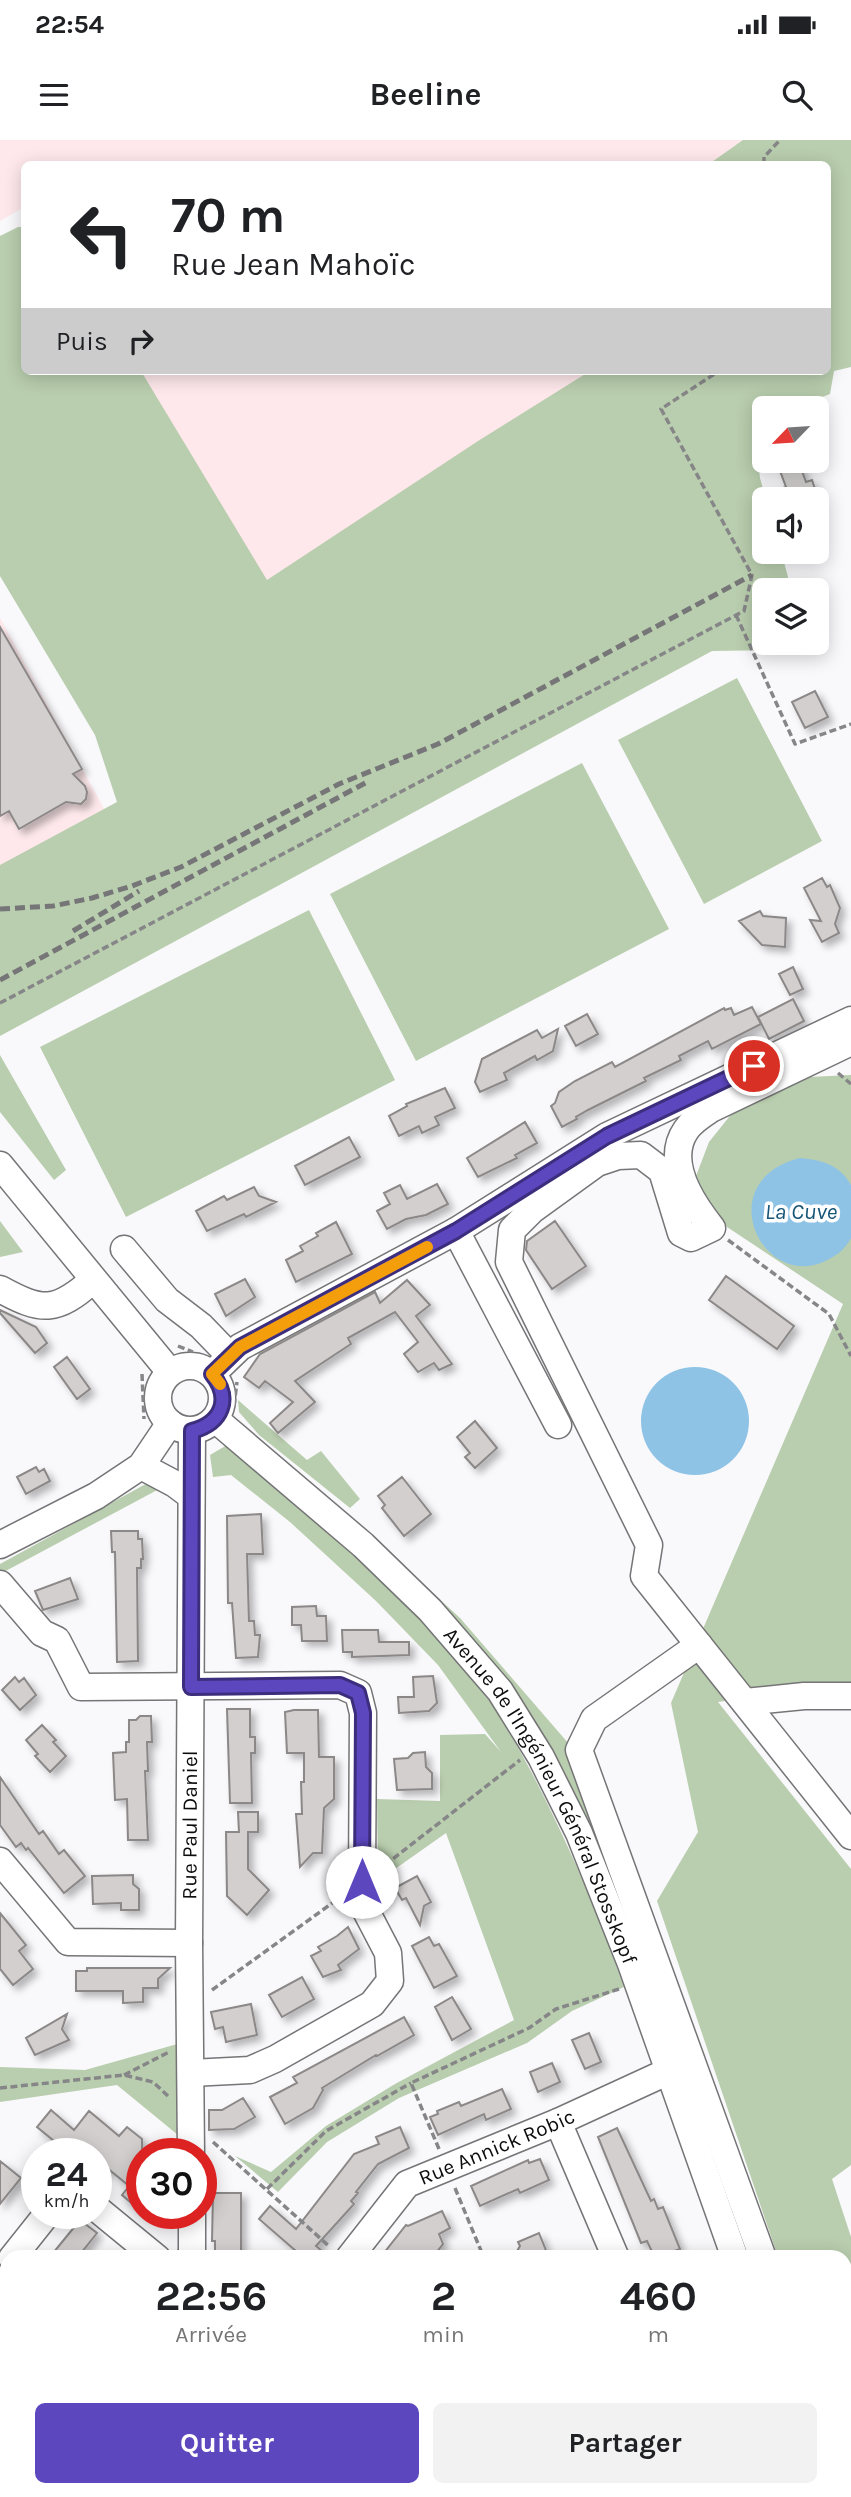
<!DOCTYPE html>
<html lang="fr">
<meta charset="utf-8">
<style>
body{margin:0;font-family:Karla,sans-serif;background:#f2f2f2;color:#202124;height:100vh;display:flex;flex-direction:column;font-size:26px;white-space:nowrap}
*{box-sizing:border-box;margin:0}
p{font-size:23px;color:#757577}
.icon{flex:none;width:38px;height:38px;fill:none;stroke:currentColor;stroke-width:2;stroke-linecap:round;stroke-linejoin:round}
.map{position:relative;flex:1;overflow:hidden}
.panel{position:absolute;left:0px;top:2110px;width:852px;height:247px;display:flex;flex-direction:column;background:#fff;border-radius:21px 21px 0 0;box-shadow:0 4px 18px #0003}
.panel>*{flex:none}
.hud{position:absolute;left:21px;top:21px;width:810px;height:214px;border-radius:10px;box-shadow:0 4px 18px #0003;background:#fff;color:#202124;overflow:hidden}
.needle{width:46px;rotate:245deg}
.buttons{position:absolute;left:752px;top:256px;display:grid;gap:14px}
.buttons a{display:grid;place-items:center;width:77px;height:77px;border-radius:10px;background:#fff;box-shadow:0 4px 18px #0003;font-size:35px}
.speed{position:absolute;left:21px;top:1998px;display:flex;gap:14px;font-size:35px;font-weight:700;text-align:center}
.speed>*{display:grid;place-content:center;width:91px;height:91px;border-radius:50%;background:#fff;box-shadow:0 4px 18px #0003;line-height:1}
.speed small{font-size:18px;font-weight:400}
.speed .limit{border:10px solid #d22;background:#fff;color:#111}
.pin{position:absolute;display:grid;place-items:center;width:60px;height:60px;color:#fff;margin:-30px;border:4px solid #fff;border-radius:50%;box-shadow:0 2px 7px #0007}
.me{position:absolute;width:77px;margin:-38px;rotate:0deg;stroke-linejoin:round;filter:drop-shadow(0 0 5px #0008)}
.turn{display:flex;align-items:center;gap:24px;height:147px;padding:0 35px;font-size:32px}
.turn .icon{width:91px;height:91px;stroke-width:2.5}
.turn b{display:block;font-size:49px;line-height:60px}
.then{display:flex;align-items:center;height:66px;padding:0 35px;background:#0003;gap:14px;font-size:26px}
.eta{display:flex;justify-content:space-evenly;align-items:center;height:119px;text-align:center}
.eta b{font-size:42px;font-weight:700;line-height:49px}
.primary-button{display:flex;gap:14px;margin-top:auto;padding:14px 35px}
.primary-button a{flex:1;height:80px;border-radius:10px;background:#5c47bf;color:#fff;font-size:28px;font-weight:700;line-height:80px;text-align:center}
.primary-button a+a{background:#f2f2f2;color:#202124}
.status{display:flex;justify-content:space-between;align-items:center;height:49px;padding:0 35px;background:#fff;direction:ltr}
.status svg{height:19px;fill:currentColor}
header{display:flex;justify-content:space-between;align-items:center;height:91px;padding:0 35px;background:#fff;font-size:32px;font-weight:700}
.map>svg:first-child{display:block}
.industrial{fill:#fee8eb}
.green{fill:#b9ceae}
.water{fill:#8ec3e6}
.building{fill:#d2cfce;stroke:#8b8887;stroke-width:2;filter:url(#shadow)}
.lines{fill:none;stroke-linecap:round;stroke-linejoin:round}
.minor-casing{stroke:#757476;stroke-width:29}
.path{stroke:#868688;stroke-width:3.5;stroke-dasharray:7 3.5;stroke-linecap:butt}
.minor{stroke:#fff;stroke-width:26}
.rail{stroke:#767577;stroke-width:5;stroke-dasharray:10 5;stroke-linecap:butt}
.route-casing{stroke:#3c2e7c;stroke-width:18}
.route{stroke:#5c47bf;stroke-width:12}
.slow{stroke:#f59e0b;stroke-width:12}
.labels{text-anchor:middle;stroke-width:7;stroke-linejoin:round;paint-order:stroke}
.street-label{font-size:21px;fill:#0d0d0e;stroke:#fff}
.water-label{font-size:23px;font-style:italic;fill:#175578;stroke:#fff}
</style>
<div class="status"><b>22:54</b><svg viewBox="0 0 49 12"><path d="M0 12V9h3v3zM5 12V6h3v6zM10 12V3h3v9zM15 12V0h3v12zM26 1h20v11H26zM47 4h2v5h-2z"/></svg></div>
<header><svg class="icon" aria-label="menu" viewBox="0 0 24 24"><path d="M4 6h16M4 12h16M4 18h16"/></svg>Beeline<svg class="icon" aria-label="search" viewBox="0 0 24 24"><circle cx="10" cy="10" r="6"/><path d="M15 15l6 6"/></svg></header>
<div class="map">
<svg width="851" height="2357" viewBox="0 0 851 2357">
<defs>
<filter id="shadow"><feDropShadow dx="5" dy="5" stdDeviation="3.5" flood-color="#0004"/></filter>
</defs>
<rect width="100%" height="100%" fill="#f9f8fb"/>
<path class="industrial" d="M0 0H800L782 24H24V67L0 81Z
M141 231H619L268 444Z
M0 478 108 676 0 735Z"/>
<path class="green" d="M743 0H851V227L834 231 830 254 795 268H765V279L754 284 760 338 766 359 765 411H781L788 437 786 450H765V502H777L776 510 712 511 0 896V725L117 662 95 595 0 436V96L18 87H24V231H141L267 440 478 301 590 231H828V24H709Z
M737 538 822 701 704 764 618 600Z
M582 623 669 789 416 921 330 754Z
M309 770 395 940 126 1077 40 907Z
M0 915 66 1030 54 1040 0 972Z
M851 935V1543L718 1562 851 1729V2025L832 2039 851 2097V2247L845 2261V2118L778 2117 657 1761 698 1692 671 1563 843 1164 718 1081 696 1036 709 1002 737 967 809 937Z
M0 1081 23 1112 0 1117Z
M238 1260 307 1320 321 1311 360 1359 350 1368 259 1295 239 1272Z
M227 1305C314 1377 402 1449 473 1538 497 1569 516 1603 534 1637 569 1705 599 1775 624 1847L572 1871 527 1903 399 1958 327 2002 278 2052 235 2016 271 2032 326 1986 395 1944 514 1880 446 1693 378 1741 377 1659 440 1661V1595L485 1594 501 1612 438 1525 376 1461 290 1382 231 1335 213 1337 210 1315Z
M153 1340 161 1348 0 1434V1424Z
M433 1453 460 1478 569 1604 753 2117H745L606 1730 434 1459Z
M181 1903 178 1995 117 1945 0 1962V1927L85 1930Z"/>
<path class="water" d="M800 1018C822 1020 840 1025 851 1045V1098C845 1110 835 1117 823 1122 760 1149 711 1040 800 1018Z
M641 1281a54 54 0 1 1 108 0a54 54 0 1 1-108 0Z"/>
<path class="building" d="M776 320H798L806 342 812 340 817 355 806 359H758V356L786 347Z
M0 487 82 629 73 634 85 646 87 652 86 659 81 664 66 662 19 689 9 671 0 676Z
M815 551 828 577 805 588 792 562Z
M822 738 827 747 830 745 840 768 835 784 839 793 822 802 810 780 821 781 804 748Z
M760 771 763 776 786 778 785 807 762 805 739 781Z
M793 827 803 849 790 855 779 834Z
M793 859 804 881 769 899 758 877Z
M752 867 761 884 712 909 708 901 679 916 681 920 644 938 646 941 588 970 576 977 577 979 562 987 551 966 555 963 559 952 575 941 612 922 615 927 724 868 725 870 731 868 734 875Z
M587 874 598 894 576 906 565 886Z
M558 889 553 911 537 920 535 916 504 933 507 940 480 952 475 942 482 919 537 890 542 898Z
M445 948 455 968 435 977 439 985 422 993 419 986 399 996 389 976 407 966 406 964Z
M525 982 537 1003 515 1015 517 1018 478 1037 467 1018Z
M349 997 360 1017 305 1045 295 1026Z
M437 1044 448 1064 426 1075 406 1079 387 1089 377 1071 390 1064 384 1053 400 1045 407 1059Z
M254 1047 259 1056 276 1062 246 1077 244 1074 207 1091 196 1071 224 1056 227 1060Z
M555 1081 586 1126 552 1149 526 1110 527 1101Z
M336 1082 352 1114 296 1142 286 1120 303 1111 300 1106 318 1096 316 1093Z
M726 1136 794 1186 777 1209 709 1160Z
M245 1139 255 1157 226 1176 215 1154Z
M407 1140 430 1165 416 1176 452 1224 439 1230 434 1223 418 1232 404 1214 418 1202 395 1172 348 1198 351 1204 295 1241 315 1262 278 1293 270 1283 293 1262 265 1241 259 1248 244 1237 260 1214 375 1152 380 1163Z
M0 1170 36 1187 47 1203 35 1213 0 1173Z
M67 1217 90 1249 77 1259 54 1227Z
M475 1281 497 1308 475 1328 465 1317 470 1313 457 1297Z
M36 1327 39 1332 44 1329 50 1341 26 1354 17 1337Z
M402 1337 431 1374 404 1396 382 1368 385 1365 378 1356Z
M261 1374 263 1414H247L249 1481H254L255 1495H260L258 1517 236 1518 232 1463H228L227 1376Z
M111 1391H138V1399H142L143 1419H141V1428H137L138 1521 117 1522 115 1412H112Z
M70 1438 78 1459 43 1470 35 1451Z
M316 1466 317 1476H326L327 1501H302L301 1485H292V1467Z
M342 1490H378L379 1502H409V1515L352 1517V1512H343Z
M433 1536 437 1563 429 1571 399 1573 398 1557H414L413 1537Z
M15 1537 19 1542 24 1538 36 1555 20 1570 2 1550Z
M227 1569H250V1597H255V1613H251L252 1663H230Z
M294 1570H318L319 1617H334V1659L324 1668 322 1713H313L300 1727 296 1674H302L301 1642H304V1613H287L285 1572Z
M140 1576H151L152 1602H147L148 1631H145L148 1700H128L127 1659 115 1660 113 1613 126 1612V1602H129V1580H136Z
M42 1585 56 1600 53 1602 66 1616 50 1632 35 1616 38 1614 26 1600Z
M425 1612 426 1627 432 1633V1649L397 1650 394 1619 408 1618 413 1613Z
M0 1637 39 1694 43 1691 59 1714 64 1710 85 1736 64 1753 28 1708 26 1710 21 1703 16 1707 0 1685Z
M238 1672H258V1692H248V1729L269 1750 247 1775 227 1756 226 1692H239Z
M133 1735V1744L139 1749V1770H121V1763L93 1764 92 1736Z
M417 1736 431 1762 424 1766 420 1785 406 1758 402 1760 395 1748Z
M0 1773 26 1805 19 1811 33 1829 13 1845 0 1829Z
M348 1787 359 1809 338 1825 341 1830 323 1837 311 1816 321 1811 318 1807 337 1796Z
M429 1797 434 1806 439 1804 457 1836 434 1848 412 1806Z
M87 1828H170L158 1839V1848H143V1862L123 1863V1851H76V1831H87Z
M302 1837 314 1859 282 1877 269 1855Z
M452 1857 471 1889 452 1900 435 1867Z
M251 1864 257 1895 226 1902 223 1887 215 1889 211 1872Z
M67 1874 62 1889 69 1900 35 1915 26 1898Z
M404 1877 414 1895 377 1916 376 1915 322 1948 323 1950 313 1968 285 1984 270 1957 297 1943 293 1937Z
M589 1893 601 1922 585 1929 572 1900Z
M552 1923 560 1942 538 1952 530 1932Z
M502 1949 511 1969 486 1980 484 1974 438 1995 430 1977 438 1974 437 1971 459 1962 461 1966Z
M243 1958 255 1977 234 1989 209 1990V1970H222Z
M51 1970 74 1990 89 1971 119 1996 127 1987 142 1999V2072L122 2055 129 2046 107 2028 96 2041V2014H70L37 1987Z
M400 1987 409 2008 378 2024 356 2052 358 2053 351 2061 354 2064 316 2106 330 2118H304L259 2079 270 2066 296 2089 354 2014 379 2004 376 1997Z
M617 1988 651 2061 654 2059 658 2069 663 2067 680 2109 655 2118 647 2101 641 2103 598 1997Z
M540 2019 549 2040 520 2053 518 2049 480 2066 471 2046 528 2020 529 2023Z
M0 2021 21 2038 0 2064Z
M213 2053H241V2118H215V2101H212Z
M442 2071 450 2088 439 2094 443 2104 432 2118H380L406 2085 408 2086Z
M80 2080 97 2093 77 2118H49Z
M539 2093 549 2118H513L520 2106 518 2102Z"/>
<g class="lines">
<g class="minor-casing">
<g id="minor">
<path d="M851 902 711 969C702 975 692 981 686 990 664 1022 692 1063 712 1088L691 1098 681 1093 662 1031 641 1015 618 1016 597 1023 532 1070 512 1090 509 1122 649 1405 644 1436 851 1696"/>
<path d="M0 1025 170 1232"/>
<path d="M456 1091 558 1285"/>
<path d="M124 1109 167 1160 201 1186 230 1216"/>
<path d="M0 1149C42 1172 56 1173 93 1140"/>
<circle cx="190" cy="1258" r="32"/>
<path d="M212 1234 240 1207 456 1091 607 996 851 880"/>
<path id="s1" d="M215 1279 363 1405 430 1470 500 1551 541 1617 579 1693 631 1824 735 2118"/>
<path d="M141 1326 175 1344 191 1356"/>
<path d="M0 1405 96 1356 141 1326 170 1283"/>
<path d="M0 1444 42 1493 57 1500 81 1547 340 1545 358 1553 363 1573 362 1743 364 1767 388 1813 390 1841 372 1864 275 1919 250 1930 191 1933"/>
<path d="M699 1505 594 1579 579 1610 763 2118"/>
<path d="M745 1562 804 1556H851"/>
<path d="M0 1721 68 1802 189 1803"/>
<path d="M558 1982 616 2118"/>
<path id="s2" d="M191 2014 189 1803 192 1291"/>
<path d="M96 2068 157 2118"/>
<path d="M12 2118 47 2074"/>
<path d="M189 2118 192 2114V2074"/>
<path id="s3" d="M349 2118 407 2044 558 1982 669 1931"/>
<path d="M0 2180 7 2186"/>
<path d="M845 2346 849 2357"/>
<path d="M164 2350 172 2357"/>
<path d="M441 2350 449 2357"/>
<path d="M571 2350 575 2357"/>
<path d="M817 2350 819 2357"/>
<path d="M94 2357 99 2350"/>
</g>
</g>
<path class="path" d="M764 24V17L780 0
M736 475 795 604 851 584
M0 863 744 471 752 435 661 269 719 231
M838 933 851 944
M728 1100 829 1174 851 1216
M178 1206 193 1212
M142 1234 144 1279
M234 1266 237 1242
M385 1725 520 1620
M212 1850 342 1756
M124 1935 169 1912
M0 1948 124 1935 153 1942 168 1956
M213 2002 330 2107
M439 2009 411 1943 529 1888 556 1869 619 1849
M455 2048 484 2118
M267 2049 326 1991 411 1943
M251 2357 256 2350
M409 2357 415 2350"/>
<use href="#minor" class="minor"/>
<path class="rail" d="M0 769 53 766 92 758 132 746 181 727 339 644 438 604 752 435
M73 791 139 751
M0 840 367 642"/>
</g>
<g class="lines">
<g class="route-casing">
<path id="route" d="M362 1742 363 1573 358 1553 340 1545 191 1547 192 1291C222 1283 232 1259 212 1234L240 1207 456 1091 607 996 754 926"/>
</g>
<use href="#route" class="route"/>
<path class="slow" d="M220 1244 212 1234 240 1207 427 1107"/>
</g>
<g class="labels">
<g class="street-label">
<text dy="7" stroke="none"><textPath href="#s1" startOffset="506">Avenue de l'Ingénieur Général Stosskopf</textPath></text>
<text dy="7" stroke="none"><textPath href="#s2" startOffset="329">Rue Paul Daniel</textPath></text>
<text dy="7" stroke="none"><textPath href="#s3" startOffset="191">Rue Annick Robic</textPath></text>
</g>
<g class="water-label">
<text x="801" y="1079">La Cuve</text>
</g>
</g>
</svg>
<div class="buttons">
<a><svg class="needle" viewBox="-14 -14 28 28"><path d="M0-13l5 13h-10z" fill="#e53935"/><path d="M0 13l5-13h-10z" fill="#757577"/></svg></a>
<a><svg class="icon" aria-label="sound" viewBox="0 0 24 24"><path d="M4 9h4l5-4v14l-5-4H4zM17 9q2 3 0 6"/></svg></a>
<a><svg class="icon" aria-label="layers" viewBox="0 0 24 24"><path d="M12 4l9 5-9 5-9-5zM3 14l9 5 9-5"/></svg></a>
</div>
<div class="speed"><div>24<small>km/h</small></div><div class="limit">30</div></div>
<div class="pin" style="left:754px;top:926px;background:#d93025"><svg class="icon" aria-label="arrive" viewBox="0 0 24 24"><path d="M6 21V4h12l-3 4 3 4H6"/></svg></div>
<svg class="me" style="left:362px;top:1742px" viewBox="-20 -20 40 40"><circle r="19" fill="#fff"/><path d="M0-13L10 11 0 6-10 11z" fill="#5c47bf"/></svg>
<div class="hud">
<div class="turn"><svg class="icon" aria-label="left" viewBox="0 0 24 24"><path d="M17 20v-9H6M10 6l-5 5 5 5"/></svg><div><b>70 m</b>Rue Jean Mahoïc</div></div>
<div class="then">Puis<svg class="icon" aria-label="right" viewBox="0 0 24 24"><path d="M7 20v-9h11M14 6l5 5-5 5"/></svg></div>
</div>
<section class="panel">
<div class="eta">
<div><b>22:56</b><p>Arrivée</p></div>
<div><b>2</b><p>min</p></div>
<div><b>460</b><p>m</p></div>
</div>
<div class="primary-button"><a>Quitter</a><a>Partager</a></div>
</section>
</div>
